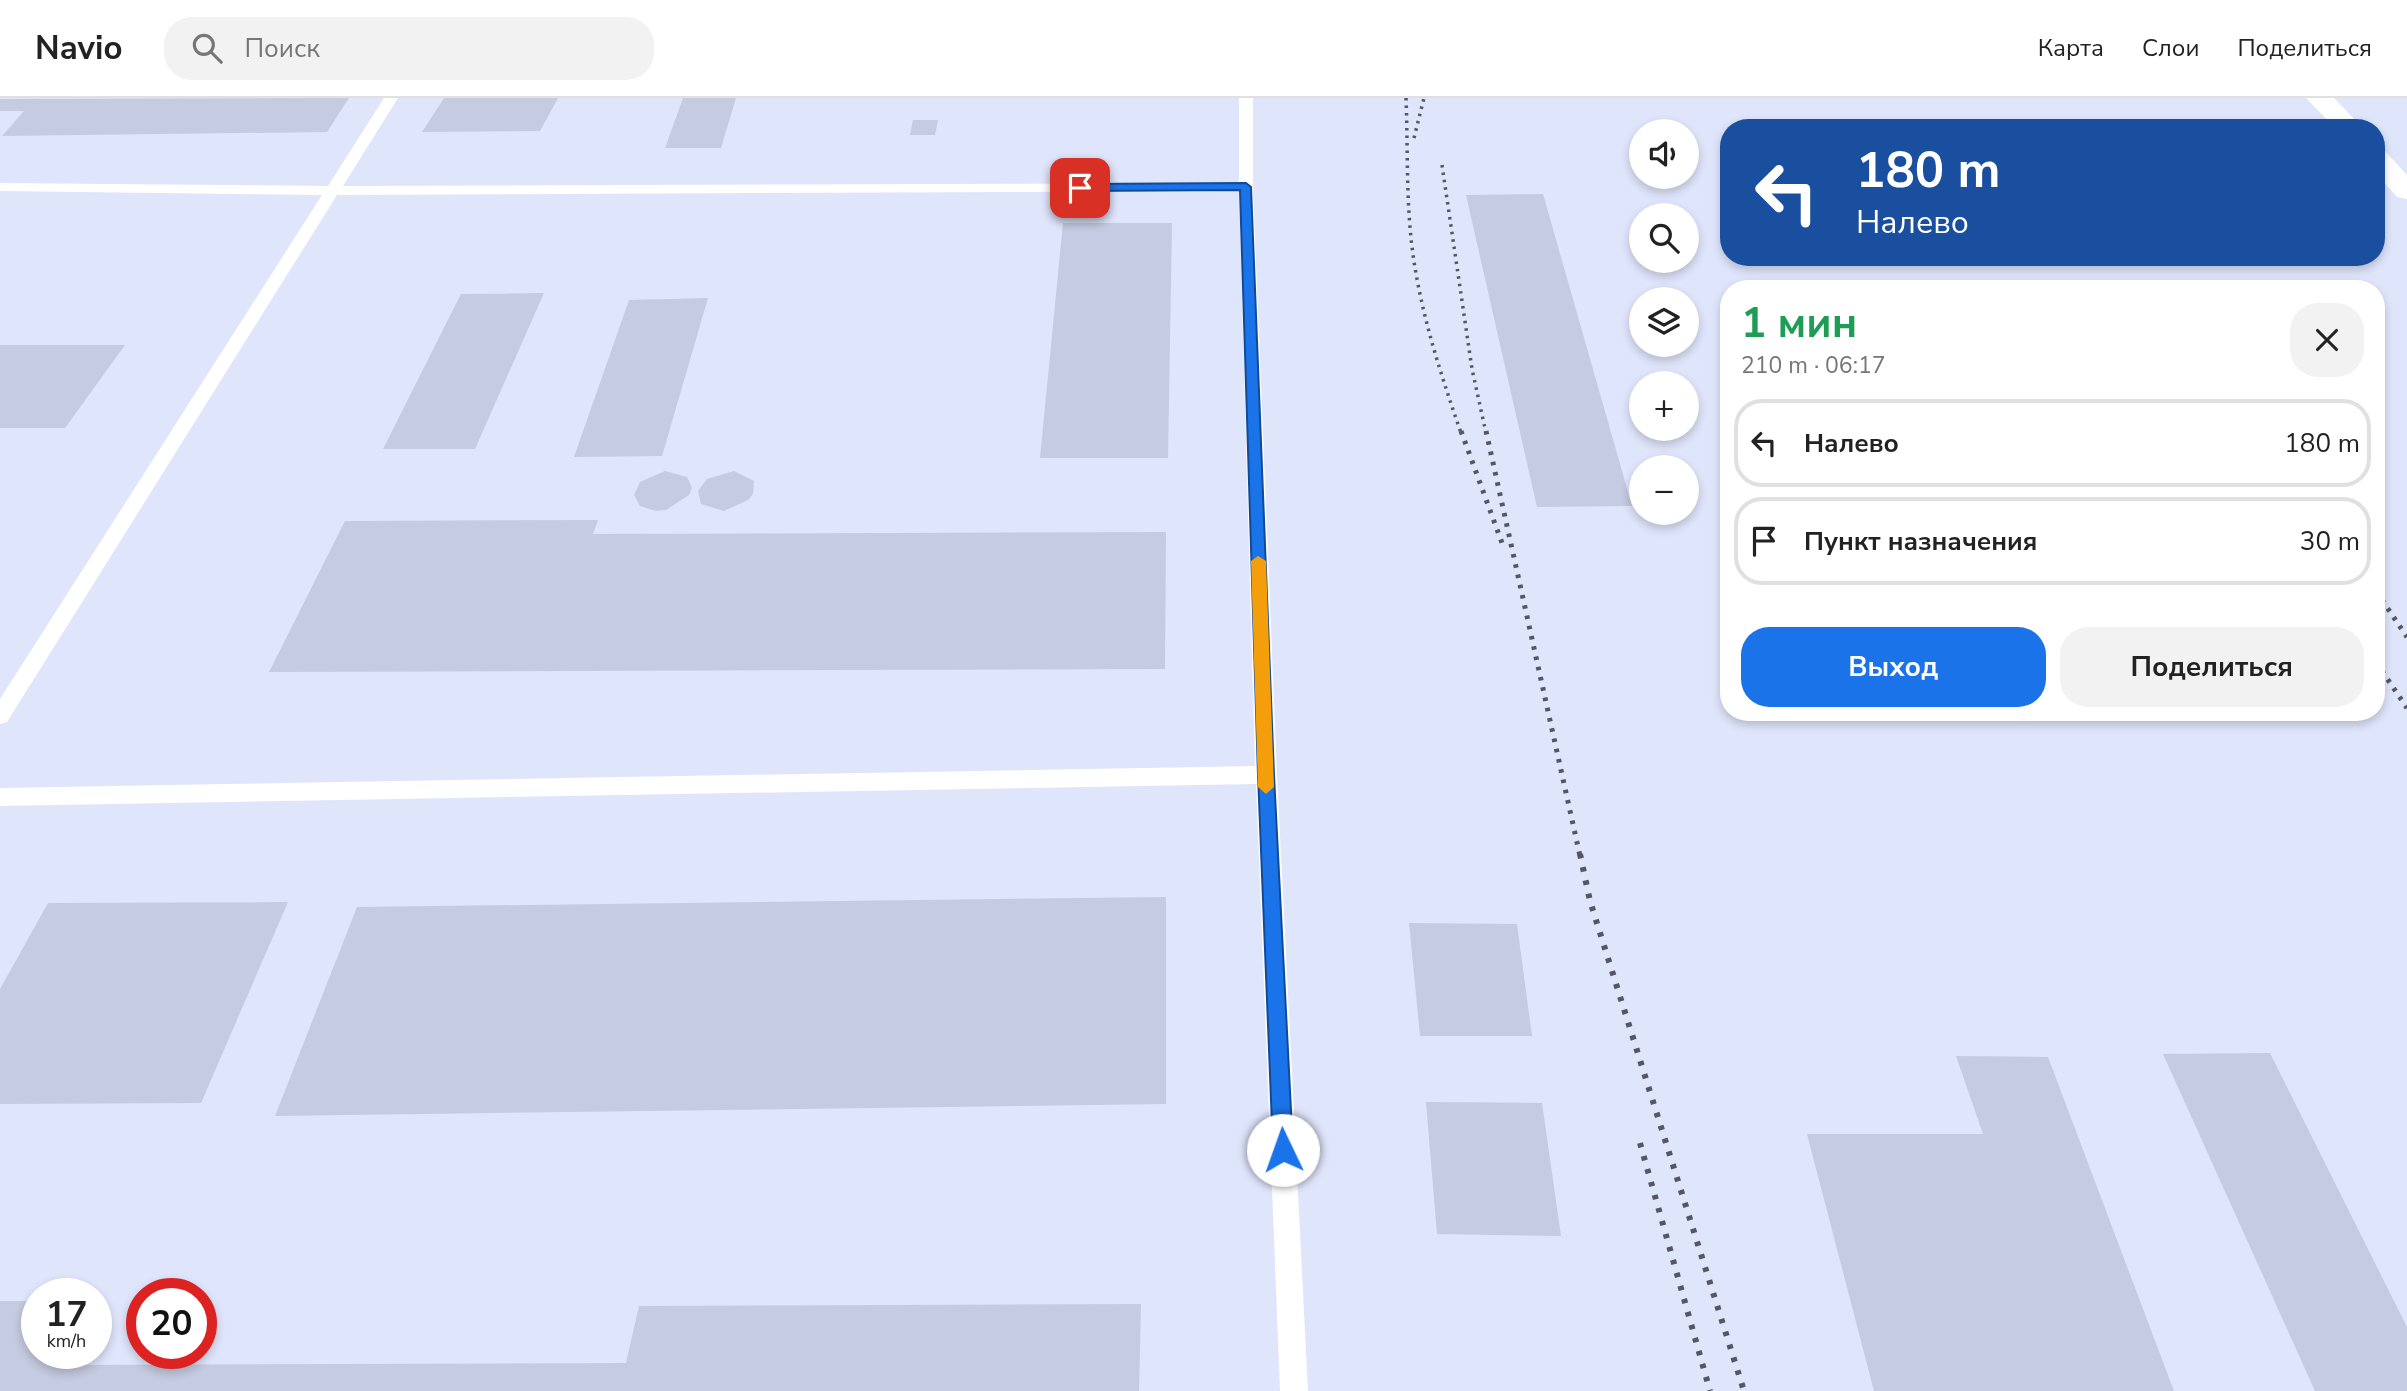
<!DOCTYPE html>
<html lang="ru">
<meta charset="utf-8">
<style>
body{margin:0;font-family:"Nunito Sans",sans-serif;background:#f2f2f2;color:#222;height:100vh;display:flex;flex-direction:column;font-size:26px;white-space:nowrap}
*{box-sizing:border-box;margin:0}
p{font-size:23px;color:#767676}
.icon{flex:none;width:38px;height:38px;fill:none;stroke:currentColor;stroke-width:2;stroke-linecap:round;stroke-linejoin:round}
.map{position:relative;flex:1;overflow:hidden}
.details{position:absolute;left:1720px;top:182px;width:665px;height:441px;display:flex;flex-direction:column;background:#fff;border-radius:28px;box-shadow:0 4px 10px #0003}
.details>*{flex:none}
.guide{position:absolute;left:1720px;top:21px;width:665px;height:147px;border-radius:28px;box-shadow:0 4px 10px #0003;background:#1a4fa0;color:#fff;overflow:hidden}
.controls{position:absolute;left:1629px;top:21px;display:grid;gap:14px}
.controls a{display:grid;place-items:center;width:70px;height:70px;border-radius:50%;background:#fff;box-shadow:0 4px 10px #0003;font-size:35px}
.speed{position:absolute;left:21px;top:1180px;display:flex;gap:14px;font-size:35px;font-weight:700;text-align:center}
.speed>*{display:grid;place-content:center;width:91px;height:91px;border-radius:50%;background:#fff;box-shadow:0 4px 10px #0003;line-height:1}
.speed small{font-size:18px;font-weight:400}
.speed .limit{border:10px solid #d22;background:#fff;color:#111}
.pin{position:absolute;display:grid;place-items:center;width:60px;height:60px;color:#fff;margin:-30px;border-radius:14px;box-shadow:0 4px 10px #0006}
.me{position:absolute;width:77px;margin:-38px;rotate:357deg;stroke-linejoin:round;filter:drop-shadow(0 0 5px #0008)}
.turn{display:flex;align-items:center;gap:24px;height:147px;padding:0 21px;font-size:32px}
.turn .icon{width:91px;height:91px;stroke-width:2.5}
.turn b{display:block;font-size:49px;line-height:60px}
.round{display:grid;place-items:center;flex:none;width:74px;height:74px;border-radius:28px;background:#f2f2f2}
.headline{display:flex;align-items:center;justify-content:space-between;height:119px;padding:0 21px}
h1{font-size:42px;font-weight:700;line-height:52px;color:#1e9e55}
.primary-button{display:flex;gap:14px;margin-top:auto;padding:14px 21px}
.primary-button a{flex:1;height:80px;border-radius:28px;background:#1a73e8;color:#fff;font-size:28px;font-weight:700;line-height:80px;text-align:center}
.primary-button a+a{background:#f2f2f2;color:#222}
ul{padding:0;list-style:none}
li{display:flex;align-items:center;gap:21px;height:88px;margin:0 14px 10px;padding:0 7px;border:4px solid #e0e0e0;border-radius:28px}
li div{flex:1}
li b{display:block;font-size:26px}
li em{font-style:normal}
header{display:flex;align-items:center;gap:42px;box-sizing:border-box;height:98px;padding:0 35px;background:#fff;border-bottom:2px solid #e0e0e0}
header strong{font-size:33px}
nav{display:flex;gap:38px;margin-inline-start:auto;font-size:24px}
.search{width:490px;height:63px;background:#f2f2f2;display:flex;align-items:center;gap:18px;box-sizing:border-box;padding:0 24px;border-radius:28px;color:#767676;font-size:26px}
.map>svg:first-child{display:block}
.building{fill:#c5cbe0}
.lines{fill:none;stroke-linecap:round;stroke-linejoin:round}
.service{fill:#fff;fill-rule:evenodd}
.trunk{fill:#fff;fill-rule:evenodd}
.rail-far2{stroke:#545763;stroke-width:3.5;stroke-dasharray:2.5 5;stroke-linecap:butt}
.rail-far1{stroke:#545763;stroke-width:5;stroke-dasharray:3.5 7;stroke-linecap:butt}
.rail{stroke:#545763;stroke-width:6;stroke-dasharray:4.5 9;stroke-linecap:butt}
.route{fill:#1a73e8;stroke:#114b97;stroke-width:2}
.slow{fill:#f59e0b}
</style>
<header>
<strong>Navio</strong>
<div class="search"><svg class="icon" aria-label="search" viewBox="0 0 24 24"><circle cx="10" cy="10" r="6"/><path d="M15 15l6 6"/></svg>Поиск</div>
<nav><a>Карта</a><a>Слои</a><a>Поделиться</a></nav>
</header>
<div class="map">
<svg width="2407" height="1293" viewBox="0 0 2407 1293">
<rect width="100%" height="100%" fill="#dfe5fb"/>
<path class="building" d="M349 0 327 34 2 38 24 13H0V1Z
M444 0H558L540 33 422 34Z
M683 0H736L721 50H665Z
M913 22H938L935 37H910Z
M1543 96 1632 408 1537 409 1466 97Z
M1063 125H1172L1168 360H1040Z
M544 195 475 351H383L461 196Z
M708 200 662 358 574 359 629 202Z
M0 247H125L65 330H0Z
M665 373 687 379 692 390 689 397 666 412 656 413 640 408 634 397 640 384Z
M734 373 754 383 753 396 748 402 724 413 701 406 698 393 707 381Z
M598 422 593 436 1166 434 1165 571 269 574 345 423Z
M1166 799V1006L275 1018 357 809Z
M288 804 201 1005 0 1006V891L48 805Z
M1409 825 1517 826 1532 938H1420Z
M2270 955 2407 1229V1293H2315L2163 956Z
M1956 958 2048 959 2174 1293H1874L1807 1036H1983Z
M1426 1004 1542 1005 1561 1138 1437 1136Z
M0 1203H37V1255H79L74 1267 626 1265 639 1208 1141 1206 1139 1293H0Z"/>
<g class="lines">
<path class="service" d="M384 0H398L343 88 1239 85V0H1253V89L1277 677 1308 1293H1280L1256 686 0 708V690L1255 668 1239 93 337 97 7 624 0 626V601L322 97 0 93V85L328 88Z"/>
<path class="trunk" d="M2306 0H2334L2363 30H2335Z
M2376 51 2385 53 2407 77V101L2397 99 2376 76Z"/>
<path class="rail-far2" d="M1406 0C1408 50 1406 100 1412 149 1420 213 1440 274 1461 335
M1414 40 1424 0
M1442 67 1472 271 1486 335"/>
<path class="rail-far1" d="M1461 333 1502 445
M1486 333 1580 758
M2376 493 2407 539
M2376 564 2407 610"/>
<path class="rail" d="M1580 756 1590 803 1744 1293
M1640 1045 1710 1293"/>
</g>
<path class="route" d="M1246 85 1251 89 1274 677 1293 1052 1290 1059 1283 1061 1276 1059 1273 1052 1258 677 1240 92 1080 93 1074 90 1080 86Z"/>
<path class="slow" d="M1258 458 1266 463 1274 689 1266 696 1258 689 1251 463Z"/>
</svg>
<div class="controls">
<a><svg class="icon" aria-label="sound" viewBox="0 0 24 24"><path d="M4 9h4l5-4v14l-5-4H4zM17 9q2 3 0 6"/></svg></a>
<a><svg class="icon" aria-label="search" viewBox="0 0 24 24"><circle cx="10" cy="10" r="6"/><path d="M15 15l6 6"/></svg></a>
<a><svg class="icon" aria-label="layers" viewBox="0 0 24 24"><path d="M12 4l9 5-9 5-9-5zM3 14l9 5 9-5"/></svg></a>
<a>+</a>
<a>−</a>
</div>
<div class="speed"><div>17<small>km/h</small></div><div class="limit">20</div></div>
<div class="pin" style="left:1080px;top:90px;background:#d93025"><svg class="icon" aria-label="arrive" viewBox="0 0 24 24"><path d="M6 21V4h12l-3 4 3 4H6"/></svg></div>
<svg class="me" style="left:1283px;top:1052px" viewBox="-20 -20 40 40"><circle r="19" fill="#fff"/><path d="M0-13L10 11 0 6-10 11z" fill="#1a73e8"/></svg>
<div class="guide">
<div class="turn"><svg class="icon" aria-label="left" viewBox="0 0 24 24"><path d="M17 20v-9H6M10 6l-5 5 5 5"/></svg><div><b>180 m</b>Налево</div></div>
</div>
<section class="details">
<div class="headline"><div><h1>1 мин</h1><p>210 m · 06:17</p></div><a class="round"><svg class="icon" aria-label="close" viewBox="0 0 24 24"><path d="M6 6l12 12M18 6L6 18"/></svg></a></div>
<ul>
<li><svg class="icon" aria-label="left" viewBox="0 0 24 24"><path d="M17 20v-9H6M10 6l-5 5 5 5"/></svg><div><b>Налево</b></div><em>180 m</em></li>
<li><svg class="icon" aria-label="arrive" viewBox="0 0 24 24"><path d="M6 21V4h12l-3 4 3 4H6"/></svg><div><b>Пункт назначения</b></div><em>30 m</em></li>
</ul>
<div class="primary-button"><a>Выход</a><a>Поделиться</a></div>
</section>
</div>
